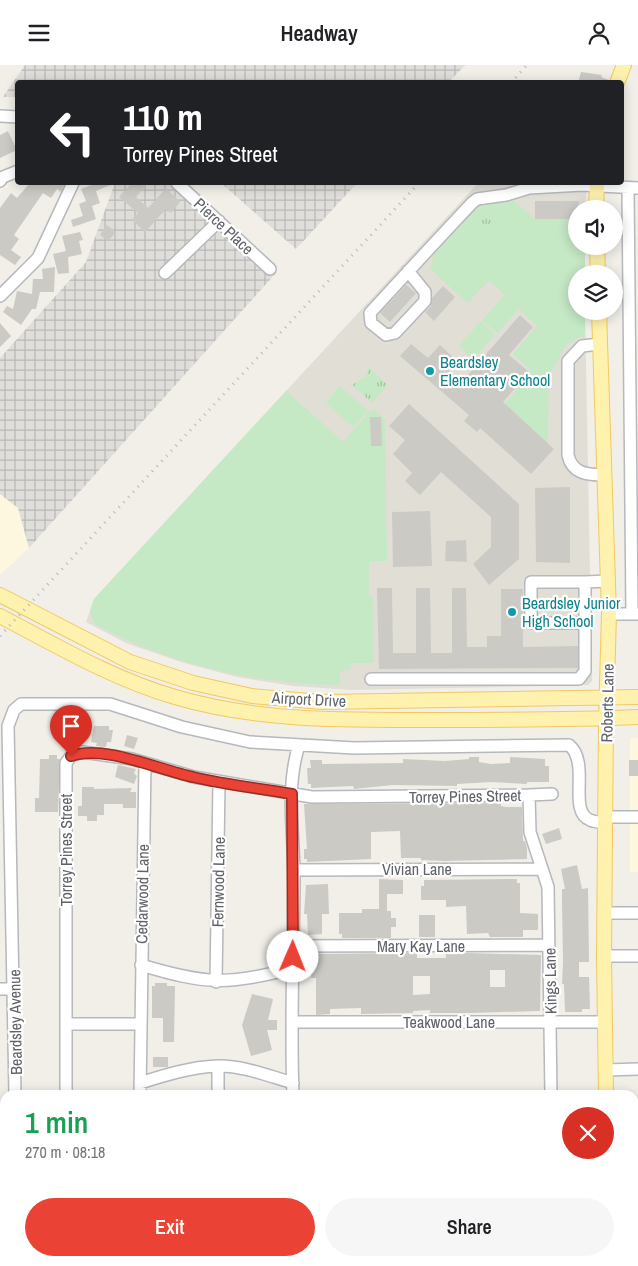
<!DOCTYPE html>
<meta charset="utf-8">
<style>
body{margin:0;font-family:"Archivo Narrow",sans-serif;background:#f6f6f6;color:#202124;height:100vh;display:flex;flex-direction:column;font-size:19px;white-space:nowrap}
*{box-sizing:border-box;margin:0}
p{font-size:16px;color:#757577}
.icon{flex:none;width:28px;height:28px;fill:none;stroke:currentColor;stroke-width:2;stroke-linecap:round;stroke-linejoin:round}
.map{position:relative;flex:1;overflow:hidden}
.panel{position:absolute;left:0px;top:1025px;width:639px;height:176px;display:flex;flex-direction:column;background:#fff;border-radius:15px 15px 0 0;box-shadow:0 2px 12px #0003}
.panel>*{flex:none}
.banner{position:absolute;left:15px;top:15px;width:609px;height:105px;border-radius:5px;box-shadow:0 2px 12px #0003;background:#202124;color:#fff;overflow:hidden}
.buttons{position:absolute;left:568px;top:135px;display:grid;gap:10px}
.buttons a{display:grid;place-items:center;width:55px;height:55px;border-radius:50%;background:#fff;box-shadow:0 2px 12px #0003;font-size:25px}
.pin{position:absolute;display:grid;place-items:center;width:42px;height:42px;color:#fff;margin:-51px -21px;border-radius:50% 50% 50% 0;rotate:-45deg;box-shadow:0 0 5px #0007}
.pin .icon{rotate:45deg}
.me{position:absolute;width:55px;margin:-28px;rotate:1deg;stroke-linejoin:round;filter:drop-shadow(0 0 4px #0008)}
.turn{display:flex;align-items:center;gap:18px;height:105px;padding:0 25px;font-size:22px}
.turn .icon{width:65px;height:65px;stroke-width:2.5}
.turn b{display:block;font-size:35px;line-height:42px}
.round{display:grid;place-items:center;flex:none;width:52px;height:52px;border-radius:26px;background:#f6f6f6}
.head{display:flex;align-items:center;justify-content:space-between;height:85px;padding:0 25px}
h1{font-size:30px;font-weight:600;line-height:38px;color:#1e9e55}
.action{display:flex;gap:10px;margin-top:auto;padding:10px 25px}
.action a{flex:1;height:58px;border-radius:30px;background:#ea4335;color:#fff;font-size:20px;font-weight:600;line-height:58px;text-align:center}
.action a+a{background:#f6f6f6;color:#202124}
header{display:flex;justify-content:space-between;align-items:center;height:65px;padding:0 25px;background:#fff;font-size:22px;font-weight:600}
.map>svg:first-child{display:block}
.commercial{fill:#fef7e0}
.industrial{fill:url(#industrial-grid)}
.education{fill:#e1ded6}
.park{fill:url(#park-tufts)}
.pitch{fill:#c5e8c5}
.building{fill:#cccac5;fill-rule:evenodd}
.lines{fill:none;stroke-linecap:round;stroke-linejoin:round}
.minor-casing{stroke:#b5b8bc;stroke-width:14}
.major-casing{stroke:#f2c960;stroke-width:16}
.minor{stroke:#fff;stroke-width:11}
.major{stroke:#fff2af;stroke-width:14}
.rail{stroke:#b6b7b8;stroke-width:3;stroke-dasharray:1 6;stroke-linecap:butt}
.route-casing{stroke:#982c22;stroke-width:12}
.route{stroke:#ea4335;stroke-width:9}
.culture-dot{fill:#0f9aa8;stroke:#fff;stroke-width:2}
.labels{text-anchor:middle;stroke-width:4.5;stroke-linejoin:round;paint-order:stroke}
.street-label{font-size:16px;fill:#5f6368;stroke:#fff}
.culture-label{font-size:16px;fill:#0d838f;stroke:#fff;text-anchor:start}
</style>
<header><svg class="icon" aria-label="menu" viewBox="0 0 24 24"><path d="M4 6h16M4 12h16M4 18h16"/></svg>Headway<svg class="icon" aria-label="person" viewBox="0 0 24 24"><circle cx="12" cy="8" r="4"/><path d="M4 21q1-7 8-7t8 7"/></svg></header>
<div class="map">
<svg width="638" height="1201" viewBox="0 0 638 1201">
<defs>
<pattern id="industrial-grid" width="8" height="8" patternUnits="userSpaceOnUse" patternTransform="scale(1.25)"><rect width="8" height="8" fill="#e0deda"/><path d="M0 4h8M4 0v8" fill="none" stroke="#b9b8b5"/></pattern>
<pattern id="park-tufts" width="24" height="20" patternUnits="userSpaceOnUse" patternTransform="scale(1.25)"><rect width="24" height="20" fill="#c5e8c5"/><path d="M3 7l-1-3M5 7V3M7 7l1-3M15 17l-1-3M17 17v-4M19 17l1-3" fill="none" stroke="#a3c0a4"/></pattern>
</defs>
<rect width="100%" height="100%" fill="#f1efe8"/>
<path class="commercial" d="M0 429 18 443 29 483 0 510Z
M638 673V807H630V674Z
M634 1157H638V1201L634 1196Z
M505 1196H588V1201H505Z"/>
<path class="industrial" d="M25 0H465L449 17 18 18 17 32H3Z
M115 118H174L276 208 29 483 18 443 0 429V293L86 197Z
M221 118H357L296 184Z"/>
<path class="education" d="M478 118H587L585 144H576V181H585V209H576V246H585L592 616 588 620 351 625 293 621 237 612 181 597 126 578 86 557 94 534Z"/>
<path class="park" d="M481 139 496 152 479 171 464 156Z
M369 302 388 320 372 338 352 320 366 311Z"/>
<path class="pitch" d="M511 134 535 154H576V181H585V209H576V246H585V271C554 279 566 295 549 308L548 378 505 339 532 306 513 289 537 261 489 215 468 238 430 204 434 189 464 156 479 170 496 152 481 139Z
M504 231 519 244 497 268 482 255Z
M481 256 495 270 473 294 459 281Z
M340 321 368 346 353 362 326 338Z
M286 326 343 377 371 345H375L385 354 387 496H369V531L373 532 374 598H351L350 605 340 606V620C256 619 168 600 94 558L90 546 94 534Z"/>
<path class="building" d="M581 7 602 10 601 12 609 15 608 18H578Z
M8 66 17 85 0 93V70Z
M30 118H65L61 127 57 124 51 133 43 128 14 170 19 174 11 185 21 192 15 200 0 190V143L11 128 17 133Z
M96 118H115L96 126 100 138 92 141 96 154 73 162 71 155 83 151 79 139 86 136 81 124Z
M132 118H148L136 132 148 143 166 123 180 137 171 148 166 144 145 167 132 155 138 148 119 132Z
M535 136H579L576 154H535Z
M107 160 116 167 108 176 100 170Z
M80 167 83 175 79 176 82 189 68 192 69 208 58 209 53 189 66 186 62 171Z
M55 202 54 227H40L36 244H32L21 260 3 247 7 241 13 244 17 226 32 229 33 214H43L42 204Z
M406 220 416 228 390 257 380 248Z
M443 221 455 232 434 256 425 247 431 241 432 233Z
M520 250 533 262 509 290 529 307 503 337 554 384 531 409 480 363 477 367 464 356 469 350 400 291 411 279 428 293 440 280 454 293 446 303 462 317Z
M0 258 11 271 0 282Z
M409 339 519 439V494L489 520 473 499 491 482V452L441 407 420 430 405 416 412 408 393 389 405 375 389 361Z
M370 352H381L382 381H371Z
M570 422V498L536 497 535 423Z
M430 446 432 501 393 502 392 447Z
M466 475 467 497 445 496 446 476Z
M377 523H392L393 588H416V523H430L431 588H452V523H466L467 582H487V571H501V524H523V582L578 581V603L379 604Z
M94 661H109V665H113L111 677H107L106 682 96 681 97 678 91 677Z
M127 670 138 673 134 684 124 681Z
M49 690H57V694H60L58 747H35V733H39L40 694H49Z
M469 692H479V697L491 699 510 698V692L545 694V701H549V717H527V719L491 717 457 719V721L393 720 354 724 353 721 311 723V719H308L307 703H311L310 695H322V699L403 698V694L445 696 469 694Z
M629 695H638V711H629Z
M118 700 136 704 134 708 137 711 134 719 115 712Z
M82 722H94V724L132 723 130 727H136V743H123V739H104V750H97V756H87V751H78V741H82Z
M501 738V741L505 742H522L523 776H525L527 783V794L444 796 421 795V793H401L400 766 371 767V794L307 797V794H304V784H307L304 739Z
M559 763 562 774 546 779 542 769Z
M577 800 582 824 588 823 589 897H579V912H589L590 944H582V947H565L564 919H562L563 897 562 840V824H565L561 804Z
M379 814 403 815V829H387V846H391V853H396V862H391V873H342V869H339V848H362V844H379Z
M517 814V818H520V848L538 849V865H523V872H490L488 868 467 869 466 841 446 842V835H421V821H424V815Z
M328 819 329 849H322V869L308 870 307 849H304L306 820Z
M419 850H435V872H419Z
M417 888V893H446V889L468 888 541 890 540 946 470 948H430V945L413 946V948L361 949V943L330 944V949L316 950V913H311V889ZM490 905H505V922H490ZM413 911H430V929L413 930Z
M155 918H167V921H175L174 977H163V953H152V921H155Z
M252 929 273 934 268 955H277V965H267L272 985 251 991 242 960Z
M153 992H168V1002H153Z"/>
<g class="lines">
<g class="minor-casing">
<path id="minor" d="M0 51 18 52
M0 116 3 112 18 106
M177 118 270 204
M628 123 632 549
M408 206 425 227V236L395 268 386 270 371 258 370 248C404 211 438 174 472 138L477 134 506 130 529 123 582 120 638 123
M165 208 219 156
M0 231 38 193 73 118
M600 279 582 281 568 296V390C572 409 588 410 605 410
M585 517 608 516
M609 549H638
M371 614H579L585 606V517H531V558H585
M529 730 552 729
M605 752H638
M294 805 541 804
M604 848H638
M293 881 549 880
M604 891H638
M141 900C204 919 228 921 293 903
M216 917 219 717
M0 924H15
M293 957H605
M66 959H140
M606 1005 638 1004
M140 1018C165 1010 191 1002 217 1001 241 1000 269 1011 293 1018
M15 1030 8 661 14 645 21 639H110L182 662 250 677 354 683 569 680C591 698 567 746 590 755 594 757 600 757 605 758
M66 1030V698L71 691 82 687 132 694 194 712 312 732 529 730 530 767 548 822 551 1030
M140 1030 145 698
M218 1030V1001
M293 1030C290 955 294 880 294 805 293 764 286 720 299 680
M0 1066H5
M634 1083H638
M16 1196V1201
M68 1196 70 1201
M293 1196V1201
M608 1200 638 1199
M140 1201V1196
M216 1201V1196
M490 1201 492 1196"/>
</g>
<g class="major-casing">
<path id="major" d="M617 18 624 0
M596 144 597 118
M597 181 598 209
M599 246 609 549 606 654 604 891 606 1030
M0 530 130 597 193 618 252 631 322 637 638 632
M0 551C57 581 113 614 175 632 260 657 346 655 434 655 502 655 570 655 638 652
M608 1196V1201"/>
</g>
<use href="#minor" class="minor"/>
<use href="#major" class="major"/>
<path class="rail" d="M511 18 527 0
M0 571 419 118"/>
</g>
<g class="lines">
<g class="route-casing">
<path id="route" d="M71 691C104 679 159 705 193 712 226 720 259 723 292 729L293 892"/>
</g>
<use href="#route" class="route"/>
</g>
<g class="culture-dot">
<circle cx="430" cy="306" r="5"/>
<circle cx="512" cy="547" r="5"/>
</g>
<g class="labels">
<g class="street-label">
<text transform="translate(224 161) rotate(43)" y="6">Pierce Place</text>
<text transform="translate(309 634) rotate(3)" y="6">Airport Drive</text>
<text transform="translate(607 638) rotate(-89)" y="6">Roberts Lane</text>
<text transform="translate(465 731) rotate(-1)" y="6">Torrey Pines Street</text>
<text transform="translate(66 785) rotate(-90)" y="6">Torrey Pines Street</text>
<text x="417" y="810">Vivian Lane</text>
<text transform="translate(218 817) rotate(-89)" y="6">Fernwood Lane</text>
<text transform="translate(142 829) rotate(-89)" y="6">Cedarwood Lane</text>
<text x="421" y="887">Mary Kay Lane</text>
<text transform="translate(550 916) rotate(-91)" y="6">Kings Lane</text>
<text transform="translate(15 957) rotate(-91)" y="6">Beardsley Avenue</text>
<text x="449" y="963">Teakwood Lane</text>
</g>
<g class="culture-label">
<text x="440" y="303">Beardsley<tspan x="440" dy="18">Elementary School</tspan></text>
<text x="522" y="544">Beardsley Junior<tspan x="522" dy="18">High School</tspan></text>
</g>
</g>
</svg>
<div class="buttons">
<a><svg class="icon" aria-label="sound" viewBox="0 0 24 24"><path d="M4 9h4l5-4v14l-5-4H4zM17 9q2 3 0 6"/></svg></a>
<a><svg class="icon" aria-label="layers" viewBox="0 0 24 24"><path d="M12 4l9 5-9 5-9-5zM3 14l9 5 9-5"/></svg></a>
</div>
<div class="pin" style="left:71px;top:691px;background:#d93025"><svg class="icon" aria-label="arrive" viewBox="0 0 24 24"><path d="M6 21V4h12l-3 4 3 4H6"/></svg></div>
<svg class="me" style="left:293px;top:892px" viewBox="-20 -20 40 40"><circle r="19" fill="#fff"/><path d="M0-13L10 11 0 6-10 11z" fill="#ea4335"/></svg>
<div class="banner">
<div class="turn"><svg class="icon" aria-label="left" viewBox="0 0 24 24"><path d="M17 20v-9H6M10 6l-5 5 5 5"/></svg><div><b>110 m</b>Torrey Pines Street</div></div>
</div>
<section class="panel">
<div class="head"><div><h1>1 min</h1><p>270 m · 08:18</p></div><a class="round" style="background:#d93025;color:#fff"><svg class="icon" aria-label="close" viewBox="0 0 24 24"><path d="M6 6l12 12M18 6L6 18"/></svg></a></div>
<div class="action"><a>Exit</a><a>Share</a></div>
</section>
</div>
